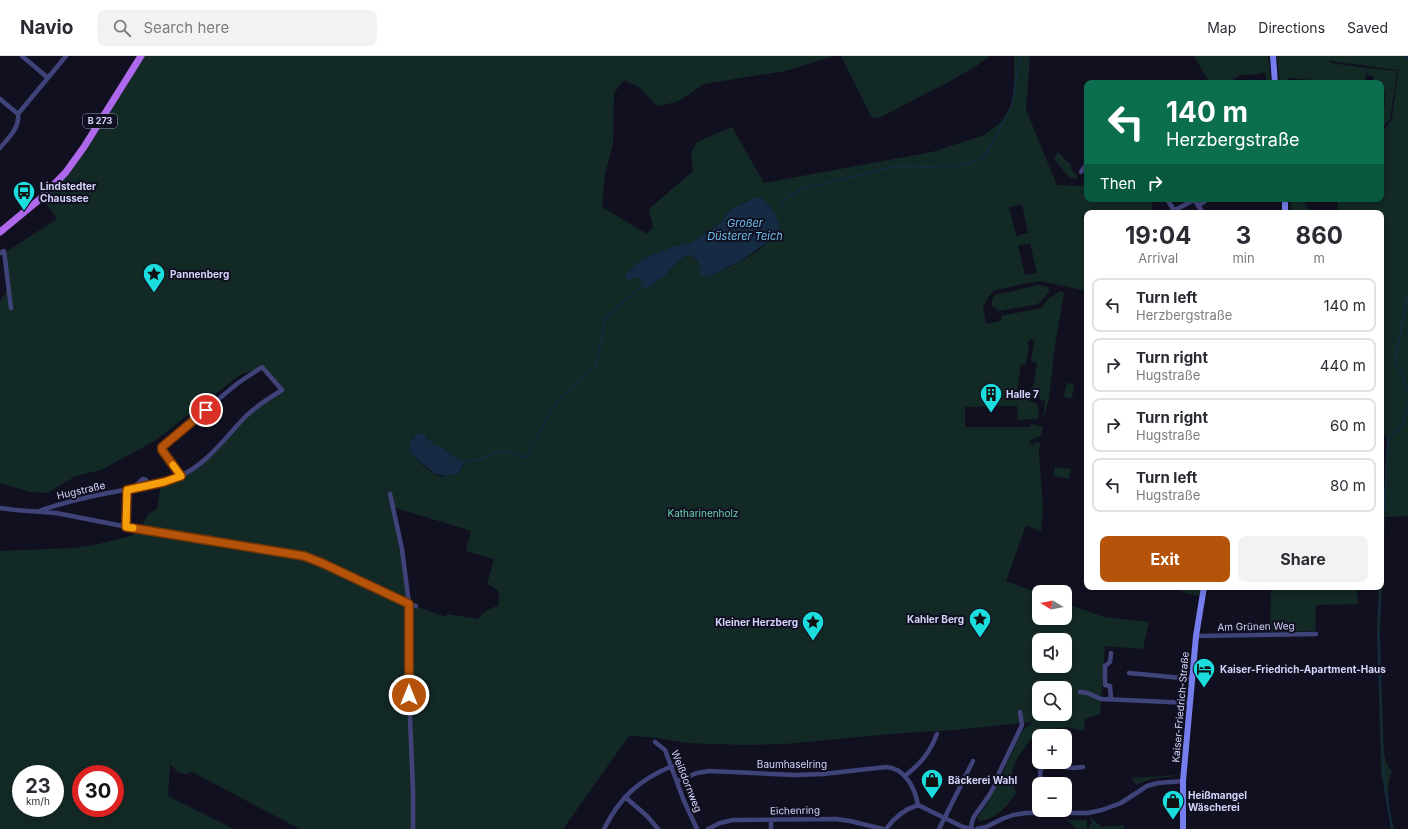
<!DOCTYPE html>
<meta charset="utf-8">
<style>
body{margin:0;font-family:Inter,sans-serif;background:#f2f2f3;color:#2b2b33;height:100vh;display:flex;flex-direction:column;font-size:15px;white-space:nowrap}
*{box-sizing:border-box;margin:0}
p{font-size:13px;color:#7c7c81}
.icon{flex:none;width:22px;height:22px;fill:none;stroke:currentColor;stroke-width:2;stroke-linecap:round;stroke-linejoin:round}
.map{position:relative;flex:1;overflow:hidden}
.details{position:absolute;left:1084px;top:154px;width:300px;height:380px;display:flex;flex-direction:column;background:#fff;border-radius:8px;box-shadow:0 2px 6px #0003}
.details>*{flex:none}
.hud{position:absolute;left:1084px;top:24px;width:300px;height:122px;border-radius:8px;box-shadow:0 2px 6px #0003;background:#0b6e4f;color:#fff;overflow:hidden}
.needle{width:26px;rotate:280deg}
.fabs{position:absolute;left:1032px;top:529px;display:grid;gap:8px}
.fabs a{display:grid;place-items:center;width:40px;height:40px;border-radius:8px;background:#fff;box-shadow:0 2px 6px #0003;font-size:20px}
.speed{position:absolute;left:12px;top:709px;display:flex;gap:8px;font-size:20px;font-weight:700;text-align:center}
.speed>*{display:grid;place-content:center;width:52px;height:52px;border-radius:50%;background:#fff;box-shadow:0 2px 6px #0003;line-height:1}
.speed small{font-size:10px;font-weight:400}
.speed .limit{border:6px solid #d22;background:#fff;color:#111}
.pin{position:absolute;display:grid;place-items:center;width:34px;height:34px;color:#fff;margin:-17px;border:2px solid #fff;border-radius:50%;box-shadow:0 1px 4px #0007}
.me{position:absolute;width:44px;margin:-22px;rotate:0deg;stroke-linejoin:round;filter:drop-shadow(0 0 3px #0008)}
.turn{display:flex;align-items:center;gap:14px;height:84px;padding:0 16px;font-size:18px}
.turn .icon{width:52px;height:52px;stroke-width:2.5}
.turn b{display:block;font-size:28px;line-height:34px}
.then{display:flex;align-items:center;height:38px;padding:0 16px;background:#0003;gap:8px;font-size:15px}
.eta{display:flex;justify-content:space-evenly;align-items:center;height:68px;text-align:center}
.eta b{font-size:24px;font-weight:700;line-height:28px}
.action{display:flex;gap:8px;margin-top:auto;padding:8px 16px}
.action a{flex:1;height:46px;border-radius:8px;background:#b45309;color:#fff;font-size:16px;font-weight:700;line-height:46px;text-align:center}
.action a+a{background:#f2f2f3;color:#2b2b33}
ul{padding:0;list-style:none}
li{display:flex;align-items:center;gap:12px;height:54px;margin:0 8px 6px;padding:0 8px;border:2px solid #e1e1e2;border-radius:8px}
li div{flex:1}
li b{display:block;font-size:15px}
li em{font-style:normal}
header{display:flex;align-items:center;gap:24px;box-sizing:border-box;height:56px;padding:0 20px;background:#fff;border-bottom:1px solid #e1e1e2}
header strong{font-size:19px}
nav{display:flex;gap:22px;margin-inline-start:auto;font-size:14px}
.search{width:280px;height:36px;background:#f2f2f3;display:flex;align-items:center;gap:10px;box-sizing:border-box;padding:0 14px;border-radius:8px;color:#7c7c81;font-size:15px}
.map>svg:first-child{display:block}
.green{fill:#132926;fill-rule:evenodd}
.water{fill:#152b44}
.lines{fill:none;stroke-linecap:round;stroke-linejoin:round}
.stream{stroke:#152b44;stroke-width:1.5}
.street{stroke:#404379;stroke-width:4.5}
.secondary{stroke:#767eee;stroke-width:6}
.primary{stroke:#ae68ec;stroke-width:7}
.route-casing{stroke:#753606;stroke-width:10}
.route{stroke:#b45309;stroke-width:7}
.slow{stroke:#f59e0b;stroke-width:7}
.labels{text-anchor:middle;stroke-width:4;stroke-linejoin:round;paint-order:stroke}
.shield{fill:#111020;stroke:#9a98b9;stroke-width:1}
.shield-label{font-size:9px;font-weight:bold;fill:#d4d3fa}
.poi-label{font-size:10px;font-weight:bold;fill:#d4d3fa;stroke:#111020;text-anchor:start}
.street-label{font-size:10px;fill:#d4d3fa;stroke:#111020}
.park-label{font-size:10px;fill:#69d1ad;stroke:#111020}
.water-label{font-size:11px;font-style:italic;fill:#6ebeed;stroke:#111020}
</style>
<header>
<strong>Navio</strong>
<div class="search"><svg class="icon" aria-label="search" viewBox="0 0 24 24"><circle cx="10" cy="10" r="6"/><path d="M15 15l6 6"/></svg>Search here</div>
<nav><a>Map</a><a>Directions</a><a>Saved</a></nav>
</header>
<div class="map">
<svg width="1408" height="773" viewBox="0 0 1408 773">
<rect width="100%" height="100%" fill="#111020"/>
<path class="green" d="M145 0H834L785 15 704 28 677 46 657 50 640 32 624 24 614 37 613 88 605 118 602 151 647 178 653 171 649 153 693 115 691 97 697 86 732 71 764 127 932 96 984 79 1000 67 1012 48 1014 34V0H1030L1026 54 1057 129 1087 130V143H1153L1151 157H1087V235L1039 225 995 234 989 240 983 251 986 268 1001 265V260L1041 252 1049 242 1061 235 1064 237 1055 289 1049 343 1044 360 1043 361 1045 345 1039 344 1040 340 1033 339 1031 342 1022 341V342L1036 347 1039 352 1038 362 1034 363 1018 364 1017 350 965 351V371H1030L1031 368 1043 371 1041 380 1029 385 1031 388 1034 389 1036 386 1040 387 1039 397 1043 452 1041 476 1026 469 1006 525 1039 537V562H1065V547L1104 561 1149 566 1143 593 1105 590 1100 658 1085 663 1084 675 1066 671 1039 675C1030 685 1017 699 1013 712 1011 720 1014 730 1016 737 1007 751 996 763 980 765L977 762 985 751 1001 722 1007 707 1022 675 1033 666 954 674 891 678 785 688 742 689 688 687 649 681 629 680 563 773H300L192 716C181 721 178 716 170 708L168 740 234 773H0V495L74 492 94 489 131 480 143 471C145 461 148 457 157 453L161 429 198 408 245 361 282 334 262 311 240 319 153 386 101 414 76 420 47 437 30 436 0 427V245L7 235 3 198 57 163 44 144 76 108ZM762 142 773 155C771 164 770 176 767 185 762 197 721 214 709 221 703 212 698 203 688 198L672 211 665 221 657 224 650 231 641 222H634L645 202 675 190 691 187 721 167 728 156 733 152 747 145ZM1022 148 1028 177 1016 180 1009 151ZM1030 187 1037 217 1025 219 1018 190ZM1031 283 1034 284 1031 305 1037 307 1033 332H1031L1029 340 1017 337 1021 308 1026 309 1029 290 1027 287ZM427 380C430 387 433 391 441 391L452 400 465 406 459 417C451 420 443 422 435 418 429 416 411 399 410 394 409 389 410 385 413 382ZM393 451 471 475 466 495 494 503 487 528C499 534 501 536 498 550 489 552 484 556 478 563L447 558 446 561 409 548 399 477ZM1039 584H1065V610H1039ZM1039 632H1065V658H1039ZM21 718H55V752H21ZM81 718H115V752H81Z
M841 0H990L975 11 952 24 879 62 872 61 870 58Z
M1194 0H1268L1271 27H1267L1265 16 1261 17V18L1240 19 1233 24 1235 27H1210Z
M1277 0H1408V460L1385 461 1380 579 1384 697 1386 707 1392 716C1384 734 1390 754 1394 773H1391L1381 716 1377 574 1379 531H1381V500L1387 382 1382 374V348H1381V157H1337L1338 143H1381V77L1392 63 1398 14 1329 5 1331 7 1367 12 1365 27H1328L1327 26 1326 27H1323V25L1289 22 1288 27H1280Z
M1367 12 1397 15 1390 63 1381 73 1382 52 1381 50H1384L1385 37 1381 36V27H1373V20L1367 19Z
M1058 96 1072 110 1070 112 1078 121 1076 123 1070 122 1054 103Z
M1291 143H1305C1304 150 1309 153 1313 157H1291Z
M1038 229 1049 231V236L1038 248 999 255 992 250V244L995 239Z
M1067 327 1074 328 1072 342 1064 341Z
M1055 411 1071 413 1069 423 1053 420Z
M1176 531H1201L1199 540 1185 537Z
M1271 532H1357L1358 548 1316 549 1315 575 1270 576Z
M1178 719 1177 720 1151 723 1136 729 1132 722Z
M1090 761 1096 766 1101 771 1124 769V773H1089V769L1092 768Z
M1067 764H1087V773H1077Z"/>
<path class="water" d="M755 142H762C774 153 778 162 780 177L739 206 729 210 709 221 701 220C700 208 700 203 688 198L672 211 665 221 657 224 650 231 645 232 642 229 641 222H634L628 225 625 220 635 209 645 202 675 190 691 187 721 167 728 156 733 152Z
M422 377C430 382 431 391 441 390L452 400 465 405 459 417 448 420 435 418 413 400 410 394V386L417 378Z"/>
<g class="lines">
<path class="stream" d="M1406 0 1408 3
M781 149 789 140 802 133 889 112 903 110 927 111 965 109 983 102 1005 64 1012 48 1020 0
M1408 237 1395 304 1408 333
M535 384 557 345 596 310 606 262 642 229
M465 405 478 404 503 394 525 402 533 388
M1381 512 1388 382 1402 370 1408 348
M1380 531 1378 572 1383 707 1385 732 1392 773"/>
<path class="street" d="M22 0 48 22
M0 43 18 58C20 72 8 82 0 92
M18 58 66 0
M1081 116 1087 107
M1167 143 1173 153 1175 154 1194 144
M1194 143 1203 157
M1198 150 1208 143
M0 197 4 195 11 252
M133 432 143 423 146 424 150 429
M390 438 402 493 409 548 410 662 413 734V773
M0 452 15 454 56 457 133 472 296 498 322 507 409 548 416 550
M39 455C67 445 96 439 124 434 143 430 163 429 180 420 207 408 225 382 245 361 256 350 269 342 282 334L262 311 238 327 163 389 162 394 181 420
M126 471 127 433
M1196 580 1316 578
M1111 597 1110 606 1105 610V629L1110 630 1111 643
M1129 617 1192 623
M1080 636C1090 636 1093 641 1102 643L1190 647
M655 686 665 694 684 745 697 773
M905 720C921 707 929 698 937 678
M677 725 697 717 709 715 795 719 823 718 886 711C905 712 915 732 918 749
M1041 728 1040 716 1043 710 1049 709 1073 712 1083 711
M625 741 647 760 658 773
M918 749 963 771 972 773
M771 764V773
M604 773C620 741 639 724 672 710
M708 773 720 767 733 764 836 763 850 765 883 773
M886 773C894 762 905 753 918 749
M939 773 973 705
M971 773C972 759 976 759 983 748 990 739 996 728 999 717L1022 669 1020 656
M977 773 986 771 1002 763 1013 759 1026 757H1088L1102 754 1121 747 1147 730 1158 727 1183 725"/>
<path class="secondary" d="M1273 0 1275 27
M1285 157V143
M1183 773V725L1196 580 1204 531"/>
<path class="primary" d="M0 176 40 143 66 116 84 91 141 0"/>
</g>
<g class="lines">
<g class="route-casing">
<path id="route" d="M206 354 162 391V394L181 420 164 426 127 434 126 471 304 500 322 507 409 548V639"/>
</g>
<use href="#route" class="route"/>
<path class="slow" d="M133 472 126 471 127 434 164 426 181 420 173 409"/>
</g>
<defs>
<g id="bus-pin" transform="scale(1.15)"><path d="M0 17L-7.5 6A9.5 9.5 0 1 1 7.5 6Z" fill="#1bddde" stroke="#111020"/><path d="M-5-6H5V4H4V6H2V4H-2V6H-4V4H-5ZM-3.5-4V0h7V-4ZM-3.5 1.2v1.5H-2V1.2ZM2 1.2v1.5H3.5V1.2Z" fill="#111"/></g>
<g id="sight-pin" transform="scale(1.15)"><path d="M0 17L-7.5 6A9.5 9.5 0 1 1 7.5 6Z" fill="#1bddde" stroke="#111020"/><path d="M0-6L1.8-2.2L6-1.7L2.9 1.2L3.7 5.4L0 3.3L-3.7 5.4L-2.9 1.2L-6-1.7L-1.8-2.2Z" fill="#111"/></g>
<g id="building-pin" transform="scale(1.15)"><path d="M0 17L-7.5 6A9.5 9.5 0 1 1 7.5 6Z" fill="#1bddde" stroke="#111020"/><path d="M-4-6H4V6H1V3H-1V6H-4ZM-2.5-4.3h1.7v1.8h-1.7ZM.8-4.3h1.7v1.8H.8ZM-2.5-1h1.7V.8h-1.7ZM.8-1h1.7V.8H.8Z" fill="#111"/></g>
<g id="hotel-pin" transform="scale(1.15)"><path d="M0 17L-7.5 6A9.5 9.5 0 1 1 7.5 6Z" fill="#1bddde" stroke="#111020"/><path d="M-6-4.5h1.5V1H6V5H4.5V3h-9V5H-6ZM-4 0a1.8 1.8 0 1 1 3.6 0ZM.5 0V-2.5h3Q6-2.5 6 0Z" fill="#111"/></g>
<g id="shop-pin" transform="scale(1.15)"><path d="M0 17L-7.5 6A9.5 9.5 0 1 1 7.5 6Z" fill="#1bddde" stroke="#111020"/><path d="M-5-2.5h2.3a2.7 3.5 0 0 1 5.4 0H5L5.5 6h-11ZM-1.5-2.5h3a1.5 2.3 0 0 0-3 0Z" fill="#111"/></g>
</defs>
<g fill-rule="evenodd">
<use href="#bus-pin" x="24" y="136"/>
<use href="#sight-pin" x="154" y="218"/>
<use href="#building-pin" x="991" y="338"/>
<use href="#sight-pin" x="980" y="563"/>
<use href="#sight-pin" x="813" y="566"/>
<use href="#hotel-pin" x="1204" y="613"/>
<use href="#shop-pin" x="932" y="724"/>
<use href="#shop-pin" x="1173" y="745"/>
</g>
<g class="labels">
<rect class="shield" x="83" y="58" width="34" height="14" rx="3"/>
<g class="shield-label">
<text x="100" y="68">B 273</text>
</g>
<g class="poi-label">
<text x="40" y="134">Lindstedter<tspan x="40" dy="12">Chaussee</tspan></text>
<text x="170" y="222">Pannenberg</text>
<text x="1006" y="342">Halle 7</text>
<text x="964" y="567" text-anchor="end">Kahler Berg</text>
<text x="798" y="570" text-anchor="end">Kleiner Herzberg</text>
<text x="1220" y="617">Kaiser-Friedrich-Apartment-Haus</text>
<text x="948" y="728">Bäckerei Wahl</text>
<text x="1188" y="743">Heißmangel<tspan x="1188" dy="12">Wäscherei</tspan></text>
</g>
<g class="street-label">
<text transform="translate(81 434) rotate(-13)" y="4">Hugstraße</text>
<text transform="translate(1256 570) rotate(-1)" y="4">Am Grünen Weg</text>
<text transform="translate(1180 651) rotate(-85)" y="4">Kaiser-Friedrich-Straße</text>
<text x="792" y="712">Baumhaselring</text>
<text transform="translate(687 725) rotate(68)" y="4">Weißdornweg</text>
<text transform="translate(795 754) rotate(-1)" y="4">Eichenring</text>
</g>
<g class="park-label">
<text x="703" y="461">Katharinenholz</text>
</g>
<g class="water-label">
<text x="745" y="171">Großer<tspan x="745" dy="13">Düsterer Teich</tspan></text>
</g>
</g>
</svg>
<div class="fabs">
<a><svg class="needle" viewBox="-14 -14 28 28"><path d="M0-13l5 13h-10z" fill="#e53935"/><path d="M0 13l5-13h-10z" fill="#7c7c81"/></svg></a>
<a><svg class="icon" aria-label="sound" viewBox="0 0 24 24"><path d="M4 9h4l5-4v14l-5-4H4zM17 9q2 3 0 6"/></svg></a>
<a><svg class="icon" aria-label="search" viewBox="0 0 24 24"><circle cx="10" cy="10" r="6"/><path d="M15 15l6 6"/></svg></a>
<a>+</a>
<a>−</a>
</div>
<div class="speed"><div>23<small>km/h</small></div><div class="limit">30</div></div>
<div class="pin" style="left:206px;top:354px;background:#d93025"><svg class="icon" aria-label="arrive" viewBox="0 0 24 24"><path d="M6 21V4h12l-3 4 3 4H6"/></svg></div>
<svg class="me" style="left:409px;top:639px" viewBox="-20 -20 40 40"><circle r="17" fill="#b45309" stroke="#fff" stroke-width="3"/><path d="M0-11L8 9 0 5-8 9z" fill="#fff"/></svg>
<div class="hud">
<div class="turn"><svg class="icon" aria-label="left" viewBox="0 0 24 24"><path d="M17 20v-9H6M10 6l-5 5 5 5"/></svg><div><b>140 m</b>Herzbergstraße</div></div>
<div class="then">Then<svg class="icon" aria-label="right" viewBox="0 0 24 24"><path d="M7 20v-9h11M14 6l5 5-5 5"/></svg></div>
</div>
<section class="details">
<div class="eta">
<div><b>19:04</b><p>Arrival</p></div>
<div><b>3</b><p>min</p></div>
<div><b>860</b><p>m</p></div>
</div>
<ul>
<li><svg class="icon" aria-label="left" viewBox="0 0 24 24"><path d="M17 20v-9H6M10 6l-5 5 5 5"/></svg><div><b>Turn left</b><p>Herzbergstraße</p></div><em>140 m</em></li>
<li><svg class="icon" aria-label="right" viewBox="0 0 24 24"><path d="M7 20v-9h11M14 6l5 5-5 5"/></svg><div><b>Turn right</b><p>Hugstraße</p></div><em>440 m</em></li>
<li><svg class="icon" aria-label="right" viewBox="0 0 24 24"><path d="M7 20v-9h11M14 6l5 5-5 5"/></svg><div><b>Turn right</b><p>Hugstraße</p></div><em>60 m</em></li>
<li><svg class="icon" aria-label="left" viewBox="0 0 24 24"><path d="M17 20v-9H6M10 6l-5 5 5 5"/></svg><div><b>Turn left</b><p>Hugstraße</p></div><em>80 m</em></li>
</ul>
<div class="action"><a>Exit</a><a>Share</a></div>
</section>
</div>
